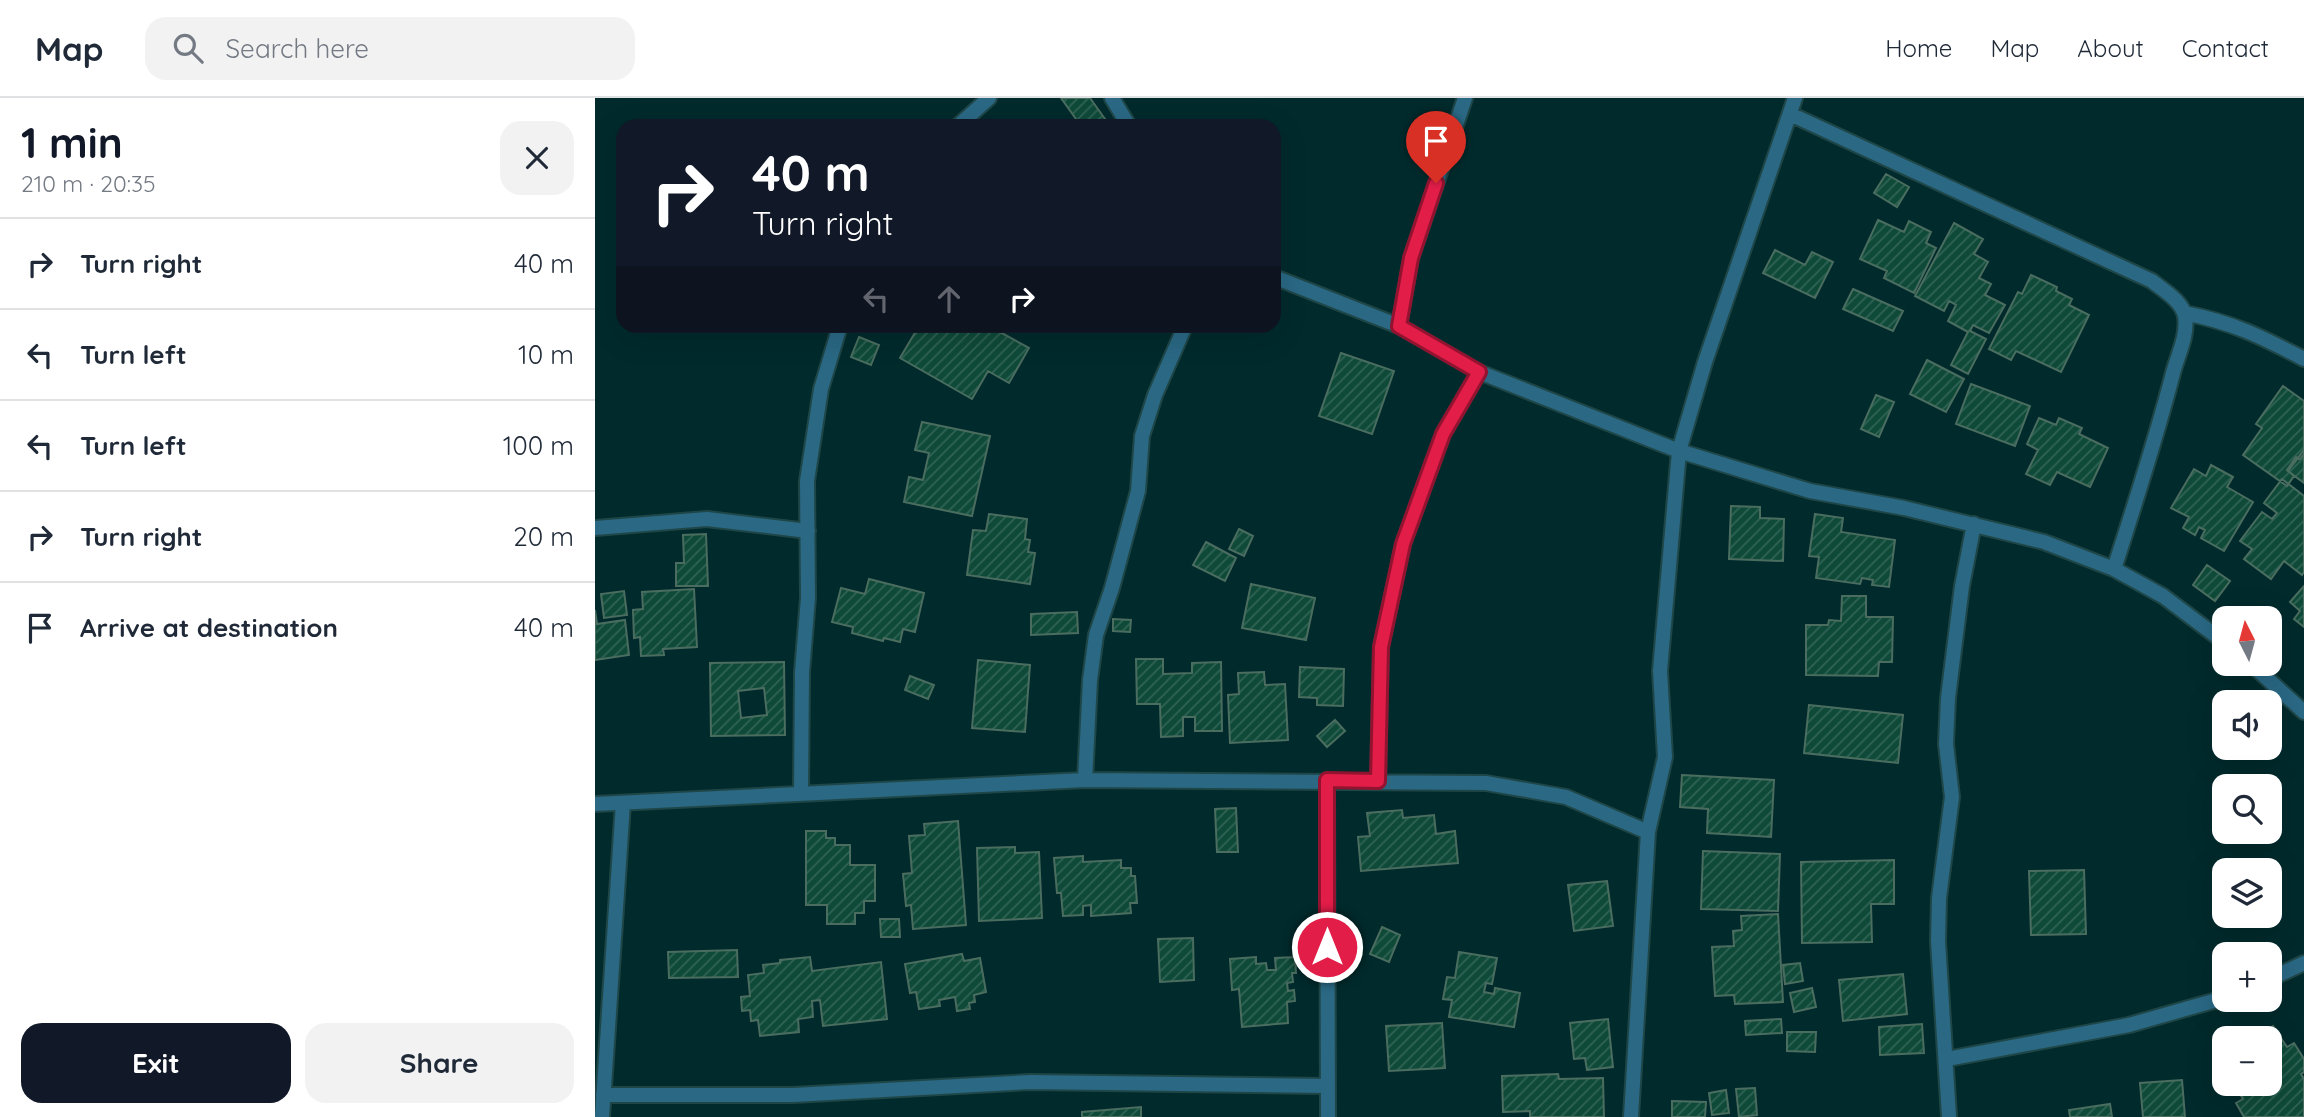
<!DOCTYPE html>
<meta charset="utf-8">
<style>
body{margin:0;font-family:Quicksand,sans-serif;background:#f2f2f3;color:#1f2937;height:100vh;display:flex;flex-direction:column;font-size:26px;white-space:nowrap}
*{box-sizing:border-box;margin:0}
p{font-size:23px;color:#747a83}
.icon{flex:none;width:38px;height:38px;fill:none;stroke:currentColor;stroke-width:2;stroke-linecap:round;stroke-linejoin:round}
.map{position:relative;flex:1;overflow:hidden}
.details{display:flex;flex-direction:column;background:#fff;width:595px}
.details>*{flex:none}
.top-card{position:absolute;left:21px;top:21px;width:665px;height:214px;border-radius:21px;box-shadow:0 7px 28px #0002;background:#111827;color:#fff;overflow:hidden}
.needle{width:46px;rotate:354deg}
.fabs{position:absolute;left:1617px;top:508px;display:grid;gap:14px}
.fabs a{display:grid;place-items:center;width:70px;height:70px;border-radius:14px;background:#fff;box-shadow:0 7px 28px #0002;font-size:35px}
.pin{position:absolute;display:grid;place-items:center;width:60px;height:60px;color:#fff;margin:-72px -30px;border-radius:50% 50% 50% 0;rotate:-45deg;box-shadow:0 0 7px #0007}
.pin .icon{rotate:45deg}
.me{position:absolute;width:77px;margin:-38px;rotate:0deg;stroke-linejoin:round;filter:drop-shadow(0 0 5px #0008)}
.turn{display:flex;align-items:center;gap:24px;height:147px;padding:0 21px;font-size:32px}
.turn .icon{width:91px;height:91px;stroke-width:2.5}
.turn b{display:block;font-size:49px;line-height:60px}
.lanes{display:flex;align-items:center;height:66px;padding:0 21px;background:#0003;justify-content:center;gap:35px;direction:ltr}
.lanes .off{opacity:.35}
.round{display:grid;place-items:center;flex:none;width:74px;height:74px;border-radius:21px;background:#f2f2f3}
.overview{display:flex;align-items:center;justify-content:space-between;height:119px;padding:0 21px}
h1{font-size:42px;font-weight:800;line-height:52px;color:#111827}
.action{display:flex;gap:14px;margin-top:auto;padding:14px 21px}
.action a{flex:1;height:80px;border-radius:21px;background:#111827;color:#fff;font-size:28px;font-weight:800;line-height:80px;text-align:center}
.action a+a{background:#f2f2f3;color:#1f2937}
ul{padding:0;list-style:none}
li{display:flex;align-items:center;gap:21px;height:91px;padding:0 21px;border-top:2px solid #e0e1e3}
li div{flex:1}
li b{display:block;font-size:26px}
li em{font-style:normal}
header{display:flex;align-items:center;gap:42px;box-sizing:border-box;height:98px;padding:0 35px;background:#fff;border-bottom:2px solid #e0e1e3}
header strong{font-size:33px}
nav{display:flex;gap:38px;margin-inline-start:auto;font-size:24px}
.search{width:490px;height:63px;background:#f2f2f3;display:flex;align-items:center;gap:18px;box-sizing:border-box;padding:0 24px;border-radius:21px;color:#747a83;font-size:26px}
main{display:flex;flex:1;min-height:0}
.map>svg:first-child{display:block}
.building{fill:url(#building-hatch);stroke:#4a6d5f;stroke-width:2;fill-rule:evenodd}
.lines{fill:none;stroke-linecap:round;stroke-linejoin:round}
.street-casing{stroke:#1f4647;stroke-width:18}
.street{stroke:#2a6884;stroke-width:14}
.route-casing{stroke:#92132f;stroke-width:18}
.route{stroke:#e11d48;stroke-width:12}
</style>
<header>
<strong>Map</strong>
<div class="search"><svg class="icon" aria-label="search" viewBox="0 0 24 24"><circle cx="10" cy="10" r="6"/><path d="M15 15l6 6"/></svg>Search here</div>
<nav><a>Home</a><a>Map</a><a>About</a><a>Contact</a></nav>
</header>
<main>
<section class="details">
<div class="overview"><div><h1>1 min</h1><p>210 m · 20:35</p></div><a class="round"><svg class="icon" aria-label="close" viewBox="0 0 24 24"><path d="M6 6l12 12M18 6L6 18"/></svg></a></div>
<ul>
<li><svg class="icon" aria-label="right" viewBox="0 0 24 24"><path d="M7 20v-9h11M14 6l5 5-5 5"/></svg><div><b>Turn right</b></div><em>40 m</em></li>
<li><svg class="icon" aria-label="left" viewBox="0 0 24 24"><path d="M17 20v-9H6M10 6l-5 5 5 5"/></svg><div><b>Turn left</b></div><em>10 m</em></li>
<li><svg class="icon" aria-label="left" viewBox="0 0 24 24"><path d="M17 20v-9H6M10 6l-5 5 5 5"/></svg><div><b>Turn left</b></div><em>100 m</em></li>
<li><svg class="icon" aria-label="right" viewBox="0 0 24 24"><path d="M7 20v-9h11M14 6l5 5-5 5"/></svg><div><b>Turn right</b></div><em>20 m</em></li>
<li><svg class="icon" aria-label="arrive" viewBox="0 0 24 24"><path d="M6 21V4h12l-3 4 3 4H6"/></svg><div><b>Arrive at destination</b></div><em>40 m</em></li>
</ul>
<div class="action"><a>Exit</a><a>Share</a></div>
</section>
<div class="map">
<svg width="1709" height="1019" viewBox="0 0 1709 1019">
<defs>
<pattern id="building-hatch" width="6" height="6" patternUnits="userSpaceOnUse" patternTransform="scale(1.75)"><rect width="6" height="6" fill="#0f4a39"/><path d="M-1 1l2-2M0 6l6-6M5 7l2-2" fill="none" stroke="#306355"/></pattern>
</defs>
<rect width="100%" height="100%" fill="#002a2c"/>
<path class="building" d="M466 0H495L515 28H486Z
M1291 76 1314 89 1302 109 1279 95Z
M1283 122 1309 134 1314 123 1336 134 1331 145 1341 150 1319 195 1289 180 1292 173 1265 161Z
M1359 125 1388 141 1379 156 1393 164 1384 180 1396 186 1390 197 1410 207 1394 235 1378 227 1375 233 1391 241 1373 276 1356 267 1373 234 1353 223 1361 207 1354 203 1349 213 1320 198Z
M1180 152 1210 167 1217 154 1238 164 1220 200 1168 175Z
M1436 177 1462 189 1461 193 1477 201 1474 207 1494 217 1466 274 1421 253 1416 262 1394 251 1423 194 1427 196Z
M1258 191 1308 213 1298 233 1248 211Z
M312 228H406L403 233 434 250 414 285 393 273 377 301 305 260 321 233Z
M264 239 284 247 276 267 256 259Z
M746 255 799 273 777 336 724 318Z
M1332 262 1369 281 1351 314 1315 296Z
M1376 286 1435 308 1420 348 1361 326Z
M1688 288 1709 303V356L1705 361 1701 359 1692 372 1699 378 1692 388 1648 357 1667 330 1661 326Z
M1281 297 1299 304 1284 339 1266 331Z
M1444 320 1461 327 1464 320 1487 330 1484 336 1513 350 1495 389 1462 374 1455 387 1431 376 1443 352 1432 346Z
M327 324 395 338 377 418 309 404 314 379 328 382 334 355 320 352Z
M1709 352V385L1693 373Z
M1616 367 1638 379 1632 389 1658 404 1629 453 1606 440 1610 432 1604 429 1600 437 1588 430 1594 419 1576 410 1599 371 1611 378Z
M1687 381 1709 398V474L1707 477 1689 463 1676 481 1649 461 1657 451 1645 443 1667 414 1677 421 1682 415 1669 405Z
M1136 408 1165 409V420L1189 421 1188 463 1134 461Z
M394 416 432 421 430 441 435 442 433 454 440 455 435 486 372 477 378 432 391 433Z
M1220 416 1248 420 1246 434 1300 442 1294 489 1277 487 1278 482 1267 480 1265 486 1221 480 1224 459 1214 458Z
M644 431 658 438 649 458 634 451Z
M111 436 113 488H81V465H89L88 437Z
M611 444 641 460 630 483 598 467Z
M1612 467 1635 483 1620 503 1598 487Z
M274 481 329 495 320 534 308 531 305 544 289 540 288 543 257 535 258 529 237 524 246 490 270 496Z
M656 486 720 500 711 542 647 530Z
M1709 488V529L1699 521 1705 513 1695 504Z
M99 491 102 549 68 551 69 557 46 558 45 539 39 540 38 512 48 511 47 494Z
M29 493 32 517 9 520 6 496Z
M1247 498H1271V519H1298L1297 564H1284L1283 578 1211 577V527H1233L1234 522 1246 523Z
M0 512 2 526 30 522 34 557 0 562Z
M482 514 483 535 436 537V516Z
M518 521 536 522 535 534 518 533Z
M541 561H568V576L597 575V565L626 564 627 633H600V619H588V638L566 639 565 606H542Z
M383 562 435 567 430 634 377 630Z
M189 564 190 637 116 638 115 565ZM169 590 172 617 146 620 143 593Z
M705 569 749 571 748 608 722 607V600L704 599Z
M669 574 670 587 690 586 693 642 635 645 633 597 644 596 643 575Z
M315 578 339 587 333 601 310 592Z
M1214 607 1308 617 1303 665 1209 655Z
M740 622 750 633 732 649 722 638Z
M1087 677 1179 682 1176 739 1112 735 1113 711 1085 709Z
M641 710 643 754H622L620 711Z
M807 712 808 720 839 717 841 736 860 733 863 765 766 773 763 739 775 738 772 715Z
M363 723 371 827 318 831 316 807 311 808 308 776 317 775 314 738 330 737 329 726Z
M211 733H231V740H240V747H255V767H280V803H269V815H260V826H232V807H211Z
M420 749V755L444 754 447 820 384 823 382 750Z
M1108 753 1185 756 1183 813 1106 811Z
M488 758V764L526 762V770H536V778H540L542 805H535L536 815 496 818V807L488 808V817L468 818 466 795H462L459 760Z
M1299 762V806H1276L1277 844 1207 845 1206 764Z
M1489 772 1491 836 1436 837 1434 773Z
M1012 783 1018 828 979 833 973 787Z
M1183 816 1188 904 1140 906 1139 897 1120 898 1117 849 1139 848 1138 833 1147 832 1146 818Z
M285 821H304L305 839H286Z
M787 829 805 837 794 864 775 856Z
M598 840 599 882 565 884 563 841Z
M142 852 143 879 74 880 73 854Z
M864 854 902 860 897 886 891 885 889 894 899 896 900 890 925 895 919 929 854 919 857 902 848 901 852 879 860 880Z
M367 856 369 863 385 860 391 894 379 897 380 904 374 905 375 911 362 913 360 899 344 902 345 908 324 911 321 894 315 895 310 866Z
M215 859 217 873 286 864 292 921 228 928 225 902 217 903 218 919 203 921 204 934 165 938 163 922 156 923 155 912 147 913 146 899 155 898 153 877 169 875 168 867 185 865V862Z
M661 859V866L671 865 672 872H681L680 860 700 859 701 875H697L698 884 692 885 693 893 699 892 700 903 692 904 693 925 647 929 644 891 637 892 635 861Z
M1205 865 1208 883 1190 886 1188 867Z
M1308 876 1312 916 1248 923 1244 882Z
M1217 890 1221 909 1199 914 1195 895Z
M1013 921 1018 969 992 972 990 960 979 961 975 925Z
M1186 921 1187 935 1151 937 1150 923Z
M847 925 850 970 794 973 791 928Z
M1327 926 1329 955 1285 957 1284 929Z
M1678 928 1692 949 1699 945 1709 961V974L1706 976 1709 981V1019H1649L1641 1005 1648 1001 1638 985H1675V940H1659Z
M1192 934H1221L1220 954 1192 953Z
M963 976 964 981 1008 980 1009 1019H935V1013L908 1014 907 978Z
M1587 982 1590 1019H1548L1545 985Z
M1160 990 1162 1017 1144 1019 1141 991Z
M1131 992 1134 1015 1117 1017 1114 995Z
M1077 1003 1111 1004 1110 1019H1077Z
M1515 1006 1517 1019H1475L1474 1012Z
M546 1009V1019H487V1014Z"/>
<g class="lines">
<g class="street-casing">
<path id="street" d="M517 0 534 28
M1195 16 1557 183C1568 192 1587 203 1590 218 1593 238 1583 256 1578 275 1561 341 1540 406 1519 471
M363 28 394 0
M679 179 804 228 884 274 1084 353 1215 393 1309 410 1449 444 1519 471 1568 498 1629 544
M1589 215C1637 224 1667 239 1709 261
M804 228 816 160 870 0
M0 430 112 421 213 433
M1655 565 1709 614
M490 682 495 582 501 537 517 490 543 393 547 338 560 297 590 228
M732 682 733 1019
M783 683 786 549 808 446 848 336 884 274
M206 696 207 574 213 500 212 383 226 291 245 228
M0 706 490 682 891 685 971 699 1053 734
M1675 881 1709 865
M1352 961 1534 927 1629 900
M8 997H198L435 984 732 988
M7 1019 28 705
M1036 1019 1053 734 1070 659 1065 573 1084 353 1110 264 1200 0
M1354 1019 1343 843 1344 800 1357 699 1351 646 1353 600 1367 488 1379 426"/>
</g>
<use href="#street" class="street"/>
</g>
<g class="lines">
<g class="route-casing">
<path id="route" d="M732 849V682L783 683 786 549 808 446 848 336 884 274 804 228 816 160 841 85"/>
</g>
<use href="#route" class="route"/>
</g>
</svg>
<div class="fabs">
<a><svg class="needle" viewBox="-14 -14 28 28"><path d="M0-13l5 13h-10z" fill="#e53935"/><path d="M0 13l5-13h-10z" fill="#747a83"/></svg></a>
<a><svg class="icon" aria-label="sound" viewBox="0 0 24 24"><path d="M4 9h4l5-4v14l-5-4H4zM17 9q2 3 0 6"/></svg></a>
<a><svg class="icon" aria-label="search" viewBox="0 0 24 24"><circle cx="10" cy="10" r="6"/><path d="M15 15l6 6"/></svg></a>
<a><svg class="icon" aria-label="layers" viewBox="0 0 24 24"><path d="M12 4l9 5-9 5-9-5zM3 14l9 5 9-5"/></svg></a>
<a>+</a>
<a>−</a>
</div>
<div class="pin" style="left:841px;top:85px;background:#d93025"><svg class="icon" aria-label="arrive" viewBox="0 0 24 24"><path d="M6 21V4h12l-3 4 3 4H6"/></svg></div>
<svg class="me" style="left:732px;top:849px" viewBox="-20 -20 40 40"><circle r="17" fill="#e11d48" stroke="#fff" stroke-width="3"/><path d="M0-11L8 9 0 5-8 9z" fill="#fff"/></svg>
<div class="top-card">
<div class="turn"><svg class="icon" aria-label="right" viewBox="0 0 24 24"><path d="M7 20v-9h11M14 6l5 5-5 5"/></svg><div><b>40 m</b>Turn right</div></div>
<div class="lanes"><svg class="icon off" aria-label="left" viewBox="0 0 24 24"><path d="M17 20v-9H6M10 6l-5 5 5 5"/></svg><svg class="icon off" aria-label="ahead" viewBox="0 0 24 24"><path d="M12 20V5M6 11l6-6 6 6"/></svg><svg class="icon" aria-label="right" viewBox="0 0 24 24"><path d="M7 20v-9h11M14 6l5 5-5 5"/></svg></div>
</div>
</div>
</main>
